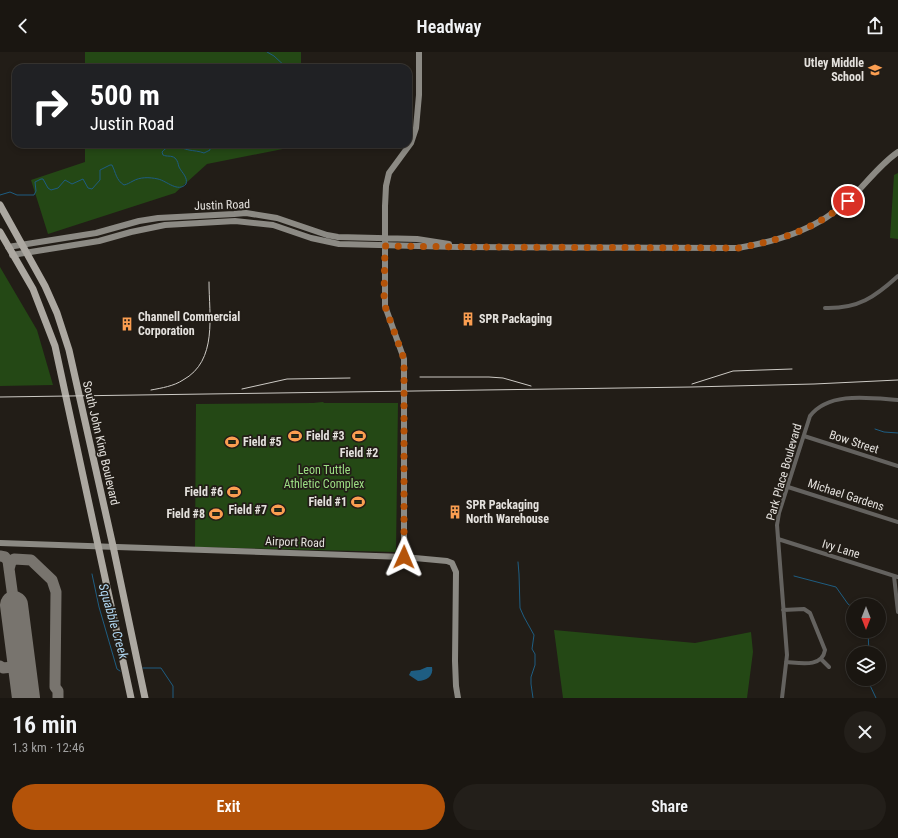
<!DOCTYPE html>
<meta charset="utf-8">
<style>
body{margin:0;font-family:"Roboto Condensed",sans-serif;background:#231f1a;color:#f1f3f6;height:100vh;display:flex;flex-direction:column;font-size:15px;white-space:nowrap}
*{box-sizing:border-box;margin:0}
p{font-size:13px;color:#9f9f9f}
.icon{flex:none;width:22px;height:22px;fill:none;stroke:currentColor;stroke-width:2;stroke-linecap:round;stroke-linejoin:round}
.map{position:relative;height:646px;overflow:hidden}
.sheet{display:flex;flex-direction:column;background:#1a1611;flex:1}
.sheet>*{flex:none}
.banner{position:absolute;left:12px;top:12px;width:400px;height:84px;border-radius:12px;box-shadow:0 2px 6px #0003,0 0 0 1px #383531;background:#202124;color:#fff;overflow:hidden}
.needle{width:26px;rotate:180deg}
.tools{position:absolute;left:846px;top:546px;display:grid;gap:8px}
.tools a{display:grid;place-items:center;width:40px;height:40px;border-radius:50%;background:#1a1611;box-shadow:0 2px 6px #0003,0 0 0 1px #383531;font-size:20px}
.pin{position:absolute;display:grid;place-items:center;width:34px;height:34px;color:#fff;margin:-17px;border:2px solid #fff;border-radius:50%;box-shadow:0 1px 4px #0007}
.me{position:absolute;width:44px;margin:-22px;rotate:1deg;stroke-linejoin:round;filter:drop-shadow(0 0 3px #0008)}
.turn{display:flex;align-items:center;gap:14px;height:84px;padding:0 12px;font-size:18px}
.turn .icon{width:52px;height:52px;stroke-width:2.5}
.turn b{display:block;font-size:28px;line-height:34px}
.round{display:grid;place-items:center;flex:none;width:42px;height:42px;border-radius:21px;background:#231f1a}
.headline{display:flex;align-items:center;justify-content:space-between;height:68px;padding:0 12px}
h1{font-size:24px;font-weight:600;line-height:30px}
.action{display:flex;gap:8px;margin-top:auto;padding:8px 12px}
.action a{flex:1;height:46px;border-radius:24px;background:#b45309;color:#fff;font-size:16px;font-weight:600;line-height:46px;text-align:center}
.action a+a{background:#231f1a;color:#f1f3f6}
header{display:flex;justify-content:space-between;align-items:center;height:52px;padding:0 12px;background:#1a1611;font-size:18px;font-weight:600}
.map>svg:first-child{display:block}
.green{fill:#244815}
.water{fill:#1e5d82}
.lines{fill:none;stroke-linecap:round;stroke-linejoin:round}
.stream{stroke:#1e5d82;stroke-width:1}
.taxiway{stroke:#78746e;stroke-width:11}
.runway{stroke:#78746e;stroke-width:28}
.street{stroke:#64625f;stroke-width:4}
.secondary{stroke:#8c8a84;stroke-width:6}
.primary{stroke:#aca8a1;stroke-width:7}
.rail{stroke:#cdcac5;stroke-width:1}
.route{stroke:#b45309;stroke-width:7;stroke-dasharray:0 12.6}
.labels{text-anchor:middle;stroke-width:3.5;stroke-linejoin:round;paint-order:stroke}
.poi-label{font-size:12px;font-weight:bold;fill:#e4e1dd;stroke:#221d17;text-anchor:end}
.street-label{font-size:12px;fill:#e4e1dd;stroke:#221d17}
.park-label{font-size:12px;fill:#9cde83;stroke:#221d17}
.water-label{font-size:13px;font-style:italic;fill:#b0d7f2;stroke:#221d17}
</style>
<header><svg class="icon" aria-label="back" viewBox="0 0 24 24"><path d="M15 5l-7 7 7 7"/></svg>Headway<svg class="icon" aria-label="share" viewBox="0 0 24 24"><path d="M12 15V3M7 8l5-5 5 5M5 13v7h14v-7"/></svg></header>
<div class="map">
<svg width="898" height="646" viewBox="0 0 898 646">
<rect width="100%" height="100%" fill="#221d17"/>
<path class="green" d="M85 0H301V16H85Z
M85 92H298V94L207 112 175 141 48 182 31 128 85 110Z
M898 121V187L890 186 894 123Z
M0 215 37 278 53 333 0 334Z
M323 350 324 351H398L396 500 195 495 196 352 313 351Z
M554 578 695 591 751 580 753 600 747 646H563Z"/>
<path class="water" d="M427 615H432C434 624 426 629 418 629L409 623 411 619 420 618Z"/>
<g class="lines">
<path class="stream" d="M267 0 274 4 287 16
M235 92H239
M0 143 10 140 17 143H34L36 139 35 130 41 127H43L48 136 51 138 58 136 65 128 72 132 83 127 88 136 92 137 100 128V118L110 113H112C116 121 116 128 124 133 128 132 129 131 133 129 140 125 149 125 158 127 167 129 178 141 186 132 188 125 182 121 179 115 178 112 178 109 175 106 171 103 167 105 163 103L162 100C172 89 179 96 189 98 194 99 199 99 204 101L210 98 209 92
M875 377 884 380 898 381
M518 510 519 522 520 556 524 565 534 583 532 597 535 602V613L531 625V632L533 646
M92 522 99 555 117 617 120 619
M794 524 836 535 848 552 853 556
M868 579 869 601
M143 616H161L173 634V646
M867 627 876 646"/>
<path class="taxiway" d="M0 504 5 505 8 509 14 553
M9 517 11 510 14 507 31 508 52 528 56 540 55 635 58 639V646
M0 614 3 616 22 614"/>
<path class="runway" d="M14 553 26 646"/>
<path class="street" d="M825 256C858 257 875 245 898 224
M804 384 898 414
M788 435 898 470
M778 487 898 525
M894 524 898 560
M783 558 804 557 810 561 825 598C822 616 800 611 786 610
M821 607 829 615
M782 646 787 603 777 473 779 461 810 364C829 339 871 346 898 348"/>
<path class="secondary" d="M8 195 96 181 139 169 158 166 234 162 246 161 277 166 327 183 338 185 417 187 449 192
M12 203 99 189 131 180 165 173 235 169 273 173 311 186 339 192 458 195 738 196C779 189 818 177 849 148 866 132 879 113 898 100
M0 491 404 505 447 509 452 511 456 520 455 609 456 634 458 646
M404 505V307L385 254V154L386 134 389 121 411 91 416 76 419 43V0"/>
<path class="primary" d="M0 153 45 234 57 261 69 298 113 494 145 646
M0 180 33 237 55 294 131 646"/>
<path class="rail" d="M420 325H489L503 326 531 334
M692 332 733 319 792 317
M242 337 287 327 350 326
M151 338C162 336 174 334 183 328 218 309 209 263 209 230
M0 345 691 335 814 332 898 328"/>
</g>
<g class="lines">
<path class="route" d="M404 505V307L385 254 384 243 385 194 473 195 738 196C781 188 814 178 848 149"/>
</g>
<defs>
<g id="school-bare" transform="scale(1.08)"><path d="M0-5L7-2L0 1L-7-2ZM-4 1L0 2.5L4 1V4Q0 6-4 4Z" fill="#fb9e51" stroke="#221d17" stroke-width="2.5" paint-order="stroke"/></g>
<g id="building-bare" transform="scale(1.08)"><path d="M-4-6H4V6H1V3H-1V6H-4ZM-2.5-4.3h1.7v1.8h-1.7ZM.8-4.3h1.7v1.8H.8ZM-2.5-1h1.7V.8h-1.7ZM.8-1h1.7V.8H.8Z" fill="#fb9e51" stroke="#221d17" stroke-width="2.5" paint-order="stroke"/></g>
<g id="stadium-bare" transform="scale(1.08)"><path d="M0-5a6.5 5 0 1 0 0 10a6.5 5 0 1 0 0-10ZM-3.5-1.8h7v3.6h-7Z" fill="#fb9e51" stroke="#221d17" stroke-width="2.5" paint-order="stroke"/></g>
</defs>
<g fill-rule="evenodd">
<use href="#school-bare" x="875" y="18"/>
<use href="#building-bare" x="468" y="267"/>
<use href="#building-bare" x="127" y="272"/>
<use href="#stadium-bare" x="295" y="384"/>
<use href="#stadium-bare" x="359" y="384"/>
<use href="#stadium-bare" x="232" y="390"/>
<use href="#stadium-bare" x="234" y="440"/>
<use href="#stadium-bare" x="358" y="450"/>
<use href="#stadium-bare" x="278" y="458"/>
<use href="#building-bare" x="455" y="460"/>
<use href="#stadium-bare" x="216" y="462"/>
</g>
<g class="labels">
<g class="poi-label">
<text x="864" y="15">Utley Middle<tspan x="864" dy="14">School</tspan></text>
<text x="138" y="269" text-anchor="start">Channell Commercial<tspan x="138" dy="14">Corporation</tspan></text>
<text x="479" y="271" text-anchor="start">SPR Packaging</text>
<text x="306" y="388" text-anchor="start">Field #3</text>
<text x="243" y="394" text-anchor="start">Field #5</text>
<text x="359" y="405" text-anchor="middle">Field #2</text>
<text x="223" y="444">Field #6</text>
<text x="347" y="454">Field #1</text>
<text x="466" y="457" text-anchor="start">SPR Packaging<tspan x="466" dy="14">North Warehouse</tspan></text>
<text x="267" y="462">Field #7</text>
<text x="205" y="466">Field #8</text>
</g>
<g class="street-label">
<text transform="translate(222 153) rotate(-2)" y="4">Justin Road</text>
<text transform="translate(854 390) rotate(18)" y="4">Bow Street</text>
<text transform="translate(101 391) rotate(77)" y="4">South John King Boulevard</text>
<text transform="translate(784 420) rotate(-74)" y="4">Park Place Boulevard</text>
<text transform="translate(846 443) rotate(18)" y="4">Michael Gardens</text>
<text transform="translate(295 490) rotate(2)" y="4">Airport Road</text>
<text transform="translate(841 497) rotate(17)" y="4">Ivy Lane</text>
</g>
<g class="park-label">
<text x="324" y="422">Leon Tuttle<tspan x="324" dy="14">Athletic Complex</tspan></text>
</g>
<g class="water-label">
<text transform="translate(114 569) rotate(74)" y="5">Squabble Creek</text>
</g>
</g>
</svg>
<div class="tools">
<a><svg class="needle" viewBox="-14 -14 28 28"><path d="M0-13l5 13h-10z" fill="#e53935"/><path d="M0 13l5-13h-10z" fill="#9f9f9f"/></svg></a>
<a><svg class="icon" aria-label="layers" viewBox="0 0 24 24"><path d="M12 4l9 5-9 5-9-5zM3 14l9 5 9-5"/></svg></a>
</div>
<div class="pin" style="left:848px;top:149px;background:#d93025"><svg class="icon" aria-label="arrive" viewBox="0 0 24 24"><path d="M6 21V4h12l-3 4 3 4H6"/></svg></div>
<svg class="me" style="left:404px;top:505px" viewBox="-20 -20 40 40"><path d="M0-17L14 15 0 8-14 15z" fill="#b45309" stroke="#fff" stroke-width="4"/></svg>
<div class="banner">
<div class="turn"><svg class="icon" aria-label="right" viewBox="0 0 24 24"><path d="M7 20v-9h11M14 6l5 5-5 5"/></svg><div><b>500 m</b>Justin Road</div></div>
</div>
</div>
<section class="sheet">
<div class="headline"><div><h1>16 min</h1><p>1.3 km · 12:46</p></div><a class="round"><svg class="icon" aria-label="close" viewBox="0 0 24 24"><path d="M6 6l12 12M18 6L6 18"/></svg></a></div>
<div class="action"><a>Exit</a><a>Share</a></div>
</section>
